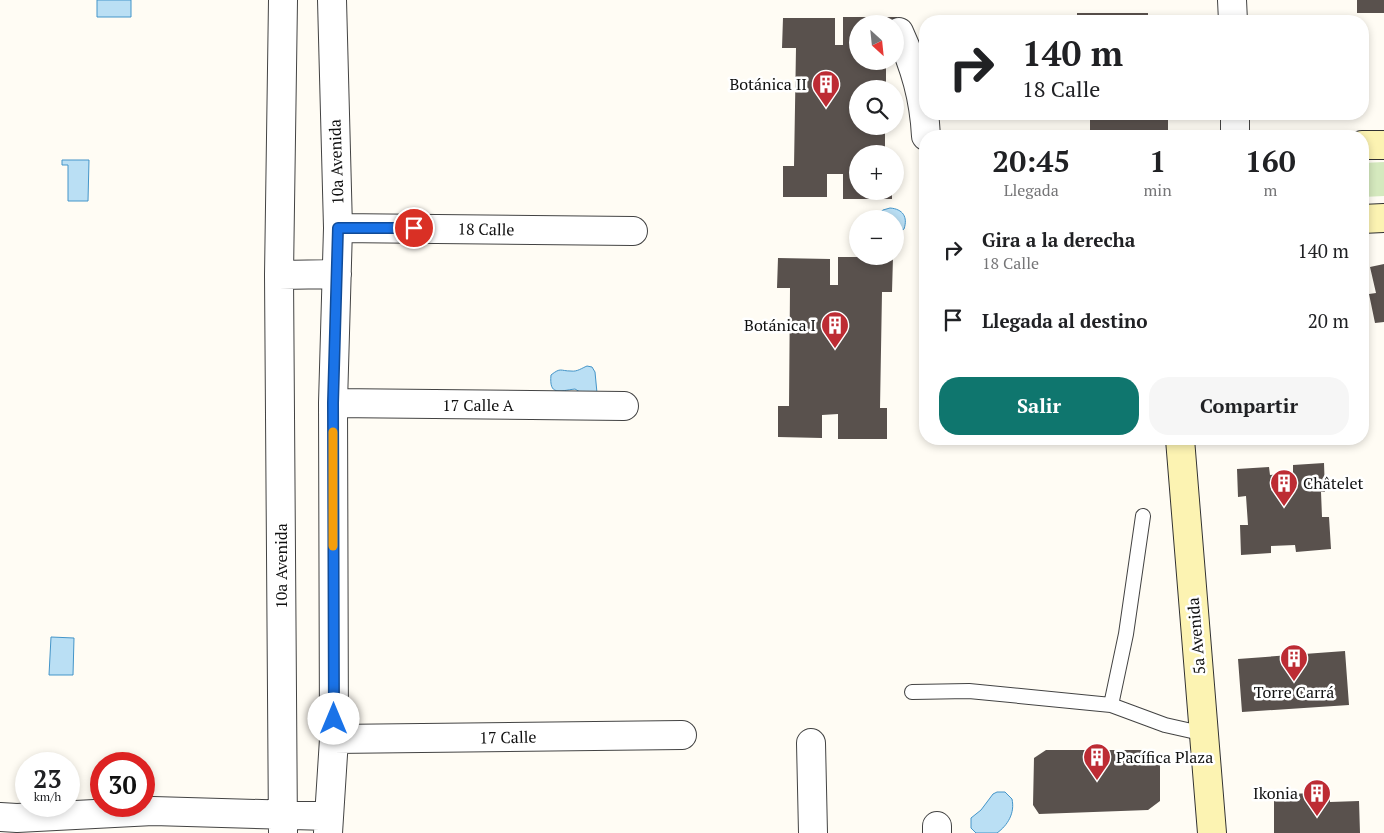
<!DOCTYPE html>
<html lang="es">
<meta charset="utf-8">
<style>
body{margin:0;font-family:"PT Serif",serif;background:#f6f6f6;color:#202124;height:100vh;display:flex;flex-direction:column;font-size:19px;white-space:nowrap}
*{box-sizing:border-box;margin:0}
p{font-size:16px;color:#757577}
.icon{flex:none;width:28px;height:28px;fill:none;stroke:currentColor;stroke-width:2;stroke-linecap:round;stroke-linejoin:round}
.map{position:relative;flex:1;overflow:hidden}
.panel{position:absolute;left:919px;top:130px;width:450px;height:315px;display:flex;flex-direction:column;background:#fff;border-radius:20px;box-shadow:0 2px 8px #0003}
.panel>*{flex:none}
.top-card{position:absolute;left:919px;top:15px;width:450px;height:105px;border-radius:20px;box-shadow:0 2px 8px #0003;background:#fff;color:#202124;overflow:hidden}
.needle{width:32px;rotate:153deg}
.buttons{position:absolute;left:849px;top:15px;display:grid;gap:10px}
.buttons a{display:grid;place-items:center;width:55px;height:55px;border-radius:50%;background:#fff;box-shadow:0 2px 8px #0003;font-size:25px}
.speed{position:absolute;left:15px;top:752px;display:flex;gap:10px;font-size:25px;font-weight:700;text-align:center}
.speed>*{display:grid;place-content:center;width:65px;height:65px;border-radius:50%;background:#fff;box-shadow:0 2px 8px #0003;line-height:1}
.speed small{font-size:12px;font-weight:400}
.speed .limit{border:8px solid #d22;background:#fff;color:#111}
.pin{position:absolute;display:grid;place-items:center;width:42px;height:42px;color:#fff;margin:-21px;border:2px solid #fff;border-radius:50%;box-shadow:0 1px 5px #0007}
.me{position:absolute;width:55px;margin:-28px;rotate:0deg;stroke-linejoin:round;filter:drop-shadow(0 0 4px #0008)}
.turn{display:flex;align-items:center;gap:18px;height:105px;padding:0 20px;font-size:22px}
.turn .icon{width:65px;height:65px;stroke-width:2.5}
.turn b{display:block;font-size:35px;line-height:42px}
.eta{display:flex;justify-content:space-evenly;align-items:center;height:85px;text-align:center}
.eta b{font-size:30px;font-weight:700;line-height:35px}
.button{display:flex;gap:10px;margin-top:auto;padding:10px 20px}
.button a{flex:1;height:58px;border-radius:20px;background:#0f766e;color:#fff;font-size:20px;font-weight:700;line-height:58px;text-align:center}
.button a+a{background:#f6f6f6;color:#202124}
ul{padding:0;list-style:none}
li{display:flex;align-items:center;gap:15px;height:70px;padding:0 20px}
li div{flex:1}
li b{display:block;font-size:19px}
li em{font-style:normal}
.map>svg:first-child{display:block}
.green{fill:#d5e9be}
.water{fill:#badff4;stroke:#4495c9}
.building{fill:#59514d}
.lines{fill:none;stroke-linecap:round;stroke-linejoin:round}
.lane-casing{stroke:#434343;stroke-width:16}
.street-casing{stroke:#434343;stroke-width:30}
.secondary-casing{stroke:#323232;stroke-width:30}
.lane{stroke:#fff;stroke-width:14}
.street{stroke:#fff;stroke-width:28}
.secondary{stroke:#fcf3b2;stroke-width:28}
.route-casing{stroke:#114b97;stroke-width:12}
.route{stroke:#1a73e8;stroke-width:9}
.slow{stroke:#f59e0b;stroke-width:9}
.labels{text-anchor:middle;stroke-width:5;stroke-linejoin:round;paint-order:stroke}
.poi-label{font-size:16px;fill:#101010;stroke:#fff;text-anchor:end}
.street-label{font-size:16px;fill:#101010;stroke:#fff}
</style>
<div class="map">
<svg width="1384" height="833" viewBox="0 0 1384 833">
<rect width="100%" height="100%" fill="#fffcf4"/>
<path class="green" d="M1384 162V196L1363 197V163Z"/>
<path class="water" d="M97 0H131V17H97Z
M62 160H89L88 201H68V165H62Z
M890 208C903 209 908 217 904 229L895 235V219H877L878 214 883 210Z
M587 366 592 367 595 372 597 393 585 395 575 389C559 391 549 396 551 375 561 367 560 371 571 371 577 372 582 368 587 366Z
M51 637 74 638 73 675H49Z
M997 792H1005L1012 799C1015 813 1008 825 997 833H976L971 828V818L981 810 993 794Z"/>
<path class="building" d="M1357 0H1384V13H1357Z
M1077 13H1148V21H1077Z
M843 17H897V51L895 24H858V61H886V89H858V126H885V154H858V191H892V199H843V174H827V197H783V166H794L796 48H782L783 18H835V45H843Z
M1090 114H1168V136H1090Z
M838 257H893L892 292H882L880 408H887V439H838V414L822 415V438L778 437V406H789L790 288H777L778 258 830 259V285H838Z
M1384 264V322L1375 323 1369 294 1376 293 1370 267Z
M1324 463 1325 492H1321L1322 517H1329L1331 549 1296 552 1295 545 1271 546V553L1241 555 1240 525H1248L1246 496 1238 497 1237 469 1269 467 1270 475 1293 473V465Z
M1345 651 1349 705 1242 712 1238 659Z
M1046 750H1148L1160 762V801L1148 810 1039 814 1033 805 1034 758Z
M1330 793V802L1359 801 1360 833H1274V794Z"/>
<g class="lines">
<g class="lane-casing">
<path id="lane" d="M912 692 969 691 1111 705 1165 725 1205 734
M1111 705 1126 634 1143 516"/>
</g>
<g class="street-casing">
<path id="street" d="M1232 0 1233 21
M899 32C915 67 924 98 926 136
M1235 114V136
M338 228 633 231
M279 275 337 274
M333 403 624 406
M334 739 682 735
M811 743 813 833
M0 817 17 818 153 811 329 816
M283 833 279 275 283 0
M328 833 334 739 333 403 338 228 332 0
M937 833V826"/>
</g>
<g class="secondary-casing">
<path id="secondary" d="M1362 145H1384
M1362 219 1384 218
M1180 439 1212 833"/>
</g>
<use href="#lane" class="lane"/>
<use href="#street" class="street"/>
<use href="#secondary" class="secondary"/>
</g>
<g class="lines">
<g class="route-casing">
<path id="route" d="M334 719 333 403 338 228H414"/>
</g>
<use href="#route" class="route"/>
<path class="slow" d="M333 432V546"/>
</g>
<defs>
<g id="building-pin" transform="scale(1.4375)"><path d="M0 17L-7.5 6A9.5 9.5 0 1 1 7.5 6Z" fill="#bd2c34" stroke="#fff"/><path d="M-4-6H4V6H1V3H-1V6H-4ZM-2.5-4.3h1.7v1.8h-1.7ZM.8-4.3h1.7v1.8H.8ZM-2.5-1h1.7V.8h-1.7ZM.8-1h1.7V.8H.8Z" fill="#fff"/></g>
</defs>
<g fill-rule="evenodd">
<use href="#building-pin" x="826" y="84"/>
<use href="#building-pin" x="835" y="325"/>
<use href="#building-pin" x="1284" y="483"/>
<use href="#building-pin" x="1294" y="658"/>
<use href="#building-pin" x="1097" y="757"/>
<use href="#building-pin" x="1317" y="793"/>
</g>
<g class="labels">
<g class="poi-label">
<text x="807" y="90">Botánica II</text>
<text x="816" y="331">Botánica I</text>
<text x="1303" y="489" text-anchor="start">Châtelet</text>
<text x="1294" y="698" text-anchor="middle">Torre Carrá</text>
<text x="1116" y="763" text-anchor="start">Pacífica Plaza</text>
<text x="1298" y="799">Ikonia</text>
</g>
<g class="street-label">
<text transform="translate(336 162) rotate(-92)" y="6">10a Avenida</text>
<text transform="translate(486 229) rotate(1)" y="6">18 Calle</text>
<text x="478" y="411">17 Calle A</text>
<text transform="translate(281 566) rotate(-90)" y="6">10a Avenida</text>
<text transform="translate(1196 636) rotate(-95)" y="6">5a Avenida</text>
<text transform="translate(508 737) rotate(-1)" y="6">17 Calle</text>
</g>
</g>
</svg>
<div class="buttons">
<a><svg class="needle" viewBox="-14 -14 28 28"><path d="M0-13l5 13h-10z" fill="#e53935"/><path d="M0 13l5-13h-10z" fill="#757577"/></svg></a>
<a><svg class="icon" aria-label="search" viewBox="0 0 24 24"><circle cx="10" cy="10" r="6"/><path d="M15 15l6 6"/></svg></a>
<a>+</a>
<a>−</a>
</div>
<div class="speed"><div>23<small>km/h</small></div><div class="limit">30</div></div>
<div class="pin" style="left:414px;top:228px;background:#d93025"><svg class="icon" aria-label="arrive" viewBox="0 0 24 24"><path d="M6 21V4h12l-3 4 3 4H6"/></svg></div>
<svg class="me" style="left:334px;top:719px" viewBox="-20 -20 40 40"><circle r="19" fill="#fff"/><path d="M0-13L10 11 0 6-10 11z" fill="#1a73e8"/></svg>
<div class="top-card">
<div class="turn"><svg class="icon" aria-label="right" viewBox="0 0 24 24"><path d="M7 20v-9h11M14 6l5 5-5 5"/></svg><div><b>140 m</b>18 Calle</div></div>
</div>
<section class="panel">
<div class="eta">
<div><b>20:45</b><p>Llegada</p></div>
<div><b>1</b><p>min</p></div>
<div><b>160</b><p>m</p></div>
</div>
<ul>
<li><svg class="icon" aria-label="right" viewBox="0 0 24 24"><path d="M7 20v-9h11M14 6l5 5-5 5"/></svg><div><b>Gira a la derecha</b><p>18 Calle</p></div><em>140 m</em></li>
<li><svg class="icon" aria-label="arrive" viewBox="0 0 24 24"><path d="M6 21V4h12l-3 4 3 4H6"/></svg><div><b>Llegada al destino</b></div><em>20 m</em></li>
</ul>
<div class="button"><a>Salir</a><a>Compartir</a></div>
</section>
</div>
